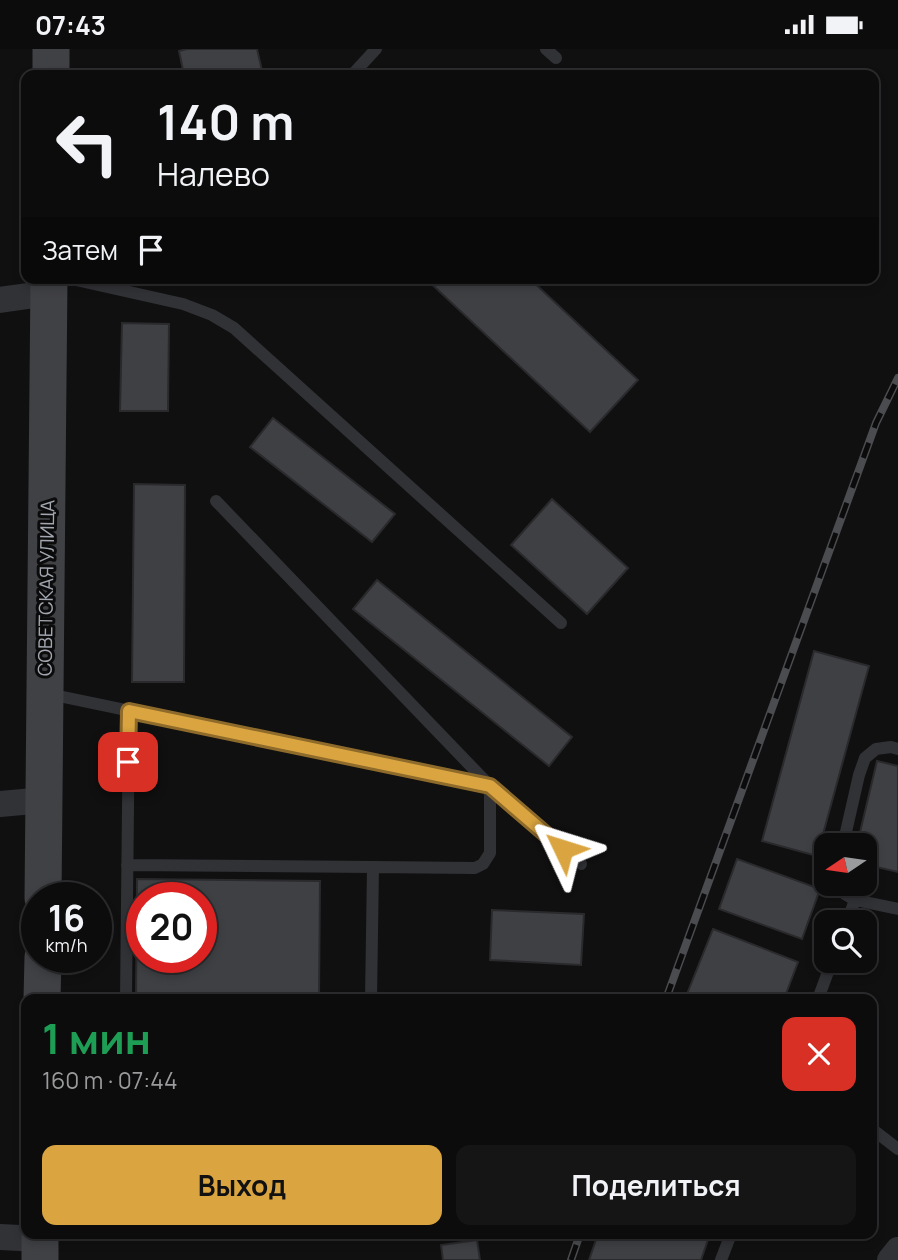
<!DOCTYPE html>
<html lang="ru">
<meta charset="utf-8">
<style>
body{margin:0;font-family:Manrope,sans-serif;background:#151516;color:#f1f3f6;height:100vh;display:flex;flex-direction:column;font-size:26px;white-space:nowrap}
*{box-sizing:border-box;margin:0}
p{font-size:23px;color:#9a9b9d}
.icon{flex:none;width:38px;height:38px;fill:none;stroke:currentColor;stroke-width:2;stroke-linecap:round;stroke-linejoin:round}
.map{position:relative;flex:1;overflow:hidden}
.drawer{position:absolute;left:21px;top:945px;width:856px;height:245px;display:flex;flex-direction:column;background:#0c0c0d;border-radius:14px;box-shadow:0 4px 10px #0003,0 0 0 2px #2c2c2e}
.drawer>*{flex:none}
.guide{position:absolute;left:21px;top:21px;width:858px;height:214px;border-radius:14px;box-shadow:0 4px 10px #0003,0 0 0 2px #2c2c2e;background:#0c0c0d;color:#f1f3f6;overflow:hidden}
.needle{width:46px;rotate:257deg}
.fabs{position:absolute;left:814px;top:784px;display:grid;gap:14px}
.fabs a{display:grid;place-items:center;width:63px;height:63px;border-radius:14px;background:#0c0c0d;box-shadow:0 4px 10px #0003,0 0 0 2px #2c2c2e;font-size:35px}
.speed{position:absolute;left:21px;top:833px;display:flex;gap:14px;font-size:35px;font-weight:700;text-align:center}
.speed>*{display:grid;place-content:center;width:91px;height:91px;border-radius:50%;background:#0c0c0d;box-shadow:0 4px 10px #0003,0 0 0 2px #2c2c2e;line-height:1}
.speed small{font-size:18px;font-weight:400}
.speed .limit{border:10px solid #d22;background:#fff;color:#111}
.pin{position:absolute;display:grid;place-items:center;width:60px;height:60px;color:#fff;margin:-30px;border-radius:14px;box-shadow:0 4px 10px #0006}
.me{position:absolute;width:77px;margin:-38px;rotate:311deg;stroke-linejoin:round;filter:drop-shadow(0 0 5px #0008)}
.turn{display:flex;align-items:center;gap:24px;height:147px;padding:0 21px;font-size:32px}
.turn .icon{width:91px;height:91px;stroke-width:2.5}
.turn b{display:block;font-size:49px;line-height:60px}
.then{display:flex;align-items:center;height:66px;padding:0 21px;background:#0003;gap:14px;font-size:26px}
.round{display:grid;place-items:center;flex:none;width:74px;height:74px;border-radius:14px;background:#151516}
.summary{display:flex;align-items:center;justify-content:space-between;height:119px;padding:0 21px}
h1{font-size:42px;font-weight:700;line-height:52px;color:#1e9e55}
.cta{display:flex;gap:14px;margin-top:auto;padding:14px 21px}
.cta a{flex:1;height:80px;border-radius:14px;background:#daa540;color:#111;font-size:28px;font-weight:700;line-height:80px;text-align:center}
.cta a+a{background:#151516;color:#f1f3f6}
.status{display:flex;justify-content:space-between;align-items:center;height:49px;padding:0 35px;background:#0c0c0d;direction:ltr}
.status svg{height:19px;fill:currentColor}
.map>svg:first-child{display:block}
.building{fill:#3f4044;stroke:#2a2a2d;stroke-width:2;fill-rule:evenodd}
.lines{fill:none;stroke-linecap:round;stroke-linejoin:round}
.lane{stroke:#313236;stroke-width:12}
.street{stroke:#313236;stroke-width:26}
.secondary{stroke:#404145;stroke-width:37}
.rail-casing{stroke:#4b4c50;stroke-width:8}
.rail{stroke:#0b0b0c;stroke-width:5;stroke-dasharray:16;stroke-linecap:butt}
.route-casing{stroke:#8e6b2a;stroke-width:18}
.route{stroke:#daa540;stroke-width:12}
.labels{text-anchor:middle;stroke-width:6;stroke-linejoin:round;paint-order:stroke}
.street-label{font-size:19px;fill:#a3a7b0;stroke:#0b0b0c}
</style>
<div class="status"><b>07:43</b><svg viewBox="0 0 49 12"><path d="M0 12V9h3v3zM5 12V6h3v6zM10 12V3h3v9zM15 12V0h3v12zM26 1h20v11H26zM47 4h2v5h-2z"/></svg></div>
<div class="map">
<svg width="898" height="1211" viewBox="0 0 898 1211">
<rect width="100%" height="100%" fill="#101011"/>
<path class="building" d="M187 0H257L263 26H184L179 2Z
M425 229H529L638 331 590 383Z
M122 274 169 275 168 362H120Z
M273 369 395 465 372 493 250 398Z
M134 435 185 436 184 633H132Z
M552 450 628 519 587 565 511 496Z
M377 531 572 688 549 717 353 560Z
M814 602 869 617 817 807 762 792Z
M877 712 898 717V823L864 815V796H857Z
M737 810 820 840 802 890 719 860Z
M137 830 320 832 319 950H136ZM142 849H201V908H142Z
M492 861 584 865 581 916 490 911Z
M713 880 798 913 784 950H685Z
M598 1185H710L701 1211H589Z
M477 1191 480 1211H443L441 1196Z"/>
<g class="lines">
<path class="lane" d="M546 0 556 9
M352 26 376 0
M67 229 183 255 212 266 234 279 561 574
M216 452 490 737 581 815
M49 645 490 737V804L483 815 475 819 373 818 371 950
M843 796 859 726 865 709 876 700 891 698 898 700
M127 816 373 818
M838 835 845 845 855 851 898 860
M847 873 855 851
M126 950 129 662
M818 950 832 912
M872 1080 898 1100
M721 1211 731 1185"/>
<path class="street" d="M0 251 49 244
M0 755 44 751
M0 1188 40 1190
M890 1211 898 1201"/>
<path class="secondary" d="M51 26V0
M43 849 49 229
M42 950 43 908
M40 1211V1185"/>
<g class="rail-casing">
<path id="rail" d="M666 950 876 374 898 329
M571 1211 580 1185"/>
</g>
<use href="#rail" class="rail"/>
</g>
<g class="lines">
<g class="route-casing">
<path id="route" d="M128 713 129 662 490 737 563 800"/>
</g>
<use href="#route" class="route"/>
</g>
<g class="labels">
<g class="street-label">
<text transform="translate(46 539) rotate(-89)" y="7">СОВЕТСКАЯ УЛИЦА</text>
</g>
</g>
</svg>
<div class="fabs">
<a><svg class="needle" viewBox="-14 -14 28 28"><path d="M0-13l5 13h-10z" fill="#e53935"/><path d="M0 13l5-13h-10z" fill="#9a9b9d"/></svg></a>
<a><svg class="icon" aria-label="search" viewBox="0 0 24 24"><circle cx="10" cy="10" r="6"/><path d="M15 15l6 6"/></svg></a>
</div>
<div class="speed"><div>16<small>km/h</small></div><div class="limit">20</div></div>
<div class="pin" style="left:128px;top:713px;background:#d93025"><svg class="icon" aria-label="arrive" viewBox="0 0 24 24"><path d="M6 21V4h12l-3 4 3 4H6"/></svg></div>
<svg class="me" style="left:563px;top:800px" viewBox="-20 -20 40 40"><path d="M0-17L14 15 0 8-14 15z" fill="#daa540" stroke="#fff" stroke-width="4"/></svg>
<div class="guide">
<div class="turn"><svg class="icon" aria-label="left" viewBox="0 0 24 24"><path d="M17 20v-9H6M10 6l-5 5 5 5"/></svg><div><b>140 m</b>Налево</div></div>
<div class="then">Затем<svg class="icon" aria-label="arrive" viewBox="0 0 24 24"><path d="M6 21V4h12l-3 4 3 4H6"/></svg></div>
</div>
<section class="drawer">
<div class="summary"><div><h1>1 мин</h1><p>160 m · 07:44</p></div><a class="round" style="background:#d93025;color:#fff"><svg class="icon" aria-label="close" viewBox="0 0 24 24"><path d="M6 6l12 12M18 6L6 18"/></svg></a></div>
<div class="cta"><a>Выход</a><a>Поделиться</a></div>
</section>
</div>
